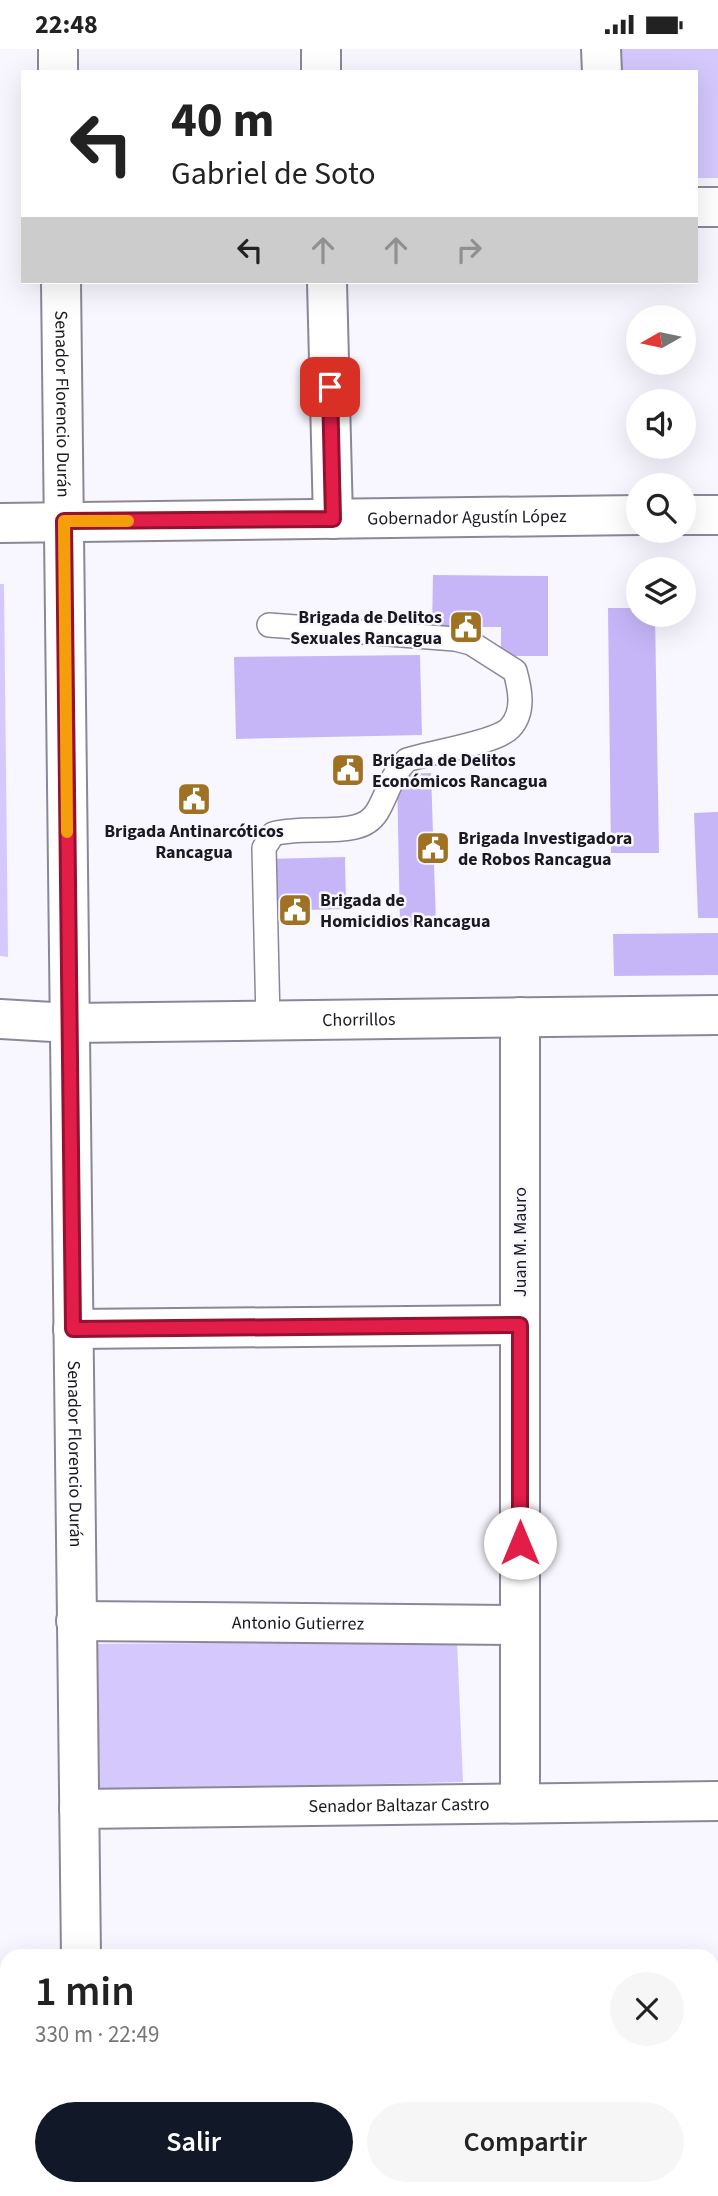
<!DOCTYPE html>
<html lang="es">
<meta charset="utf-8">
<style>
body{margin:0;font-family:"Source Sans 3",sans-serif;background:#f6f6f6;color:#222;height:100vh;display:flex;flex-direction:column;font-size:26px;white-space:nowrap}
*{box-sizing:border-box;margin:0}
p{font-size:23px;color:#767676}
.icon{flex:none;width:38px;height:38px;fill:none;stroke:currentColor;stroke-width:2;stroke-linecap:round;stroke-linejoin:round}
.map{position:relative;flex:1;overflow:hidden}
.panel{position:absolute;left:0px;top:1900px;width:719px;height:247px;display:flex;flex-direction:column;background:#fff;border-radius:21px 21px 0 0;box-shadow:0 7px 28px #0002}
.panel>*{flex:none}
.guide{position:absolute;left:21px;top:21px;width:677px;height:214px;border-radius:0px;box-shadow:0 7px 28px #0002;background:#fff;color:#222;overflow:hidden}
.needle{width:46px;rotate:261deg}
.tools{position:absolute;left:626px;top:256px;display:grid;gap:14px}
.tools a{display:grid;place-items:center;width:70px;height:70px;border-radius:50%;background:#fff;box-shadow:0 7px 28px #0002;font-size:35px}
.pin{position:absolute;display:grid;place-items:center;width:60px;height:60px;color:#fff;margin:-30px;border-radius:14px;box-shadow:0 4px 10px #0006}
.me{position:absolute;width:77px;margin:-38px;rotate:0deg;stroke-linejoin:round;filter:drop-shadow(0 0 5px #0008)}
.turn{display:flex;align-items:center;gap:24px;height:147px;padding:0 35px;font-size:32px}
.turn .icon{width:91px;height:91px;stroke-width:2.5}
.turn b{display:block;font-size:49px;line-height:60px}
.lanes{display:flex;align-items:center;height:66px;padding:0 35px;background:#0003;justify-content:center;gap:35px;direction:ltr}
.lanes .off{opacity:.35}
.round{display:grid;place-items:center;flex:none;width:74px;height:74px;border-radius:37px;background:#f6f6f6}
.summary{display:flex;align-items:center;justify-content:space-between;height:119px;padding:0 35px}
h1{font-size:42px;font-weight:600;line-height:52px}
.cta{display:flex;gap:14px;margin-top:auto;padding:14px 35px}
.cta a{flex:1;height:80px;border-radius:42px;background:#111827;color:#fff;font-size:28px;font-weight:600;line-height:80px;text-align:center}
.cta a+a{background:#f6f6f6;color:#222}
.status{display:flex;justify-content:space-between;align-items:center;height:49px;padding:0 35px;background:#fff;direction:ltr}
.status svg{height:19px;fill:currentColor}
.map>svg:first-child{display:block}
.green{fill:#d4c8fc}
.building{fill:#c6b6f8}
.lines{fill:none;stroke-linecap:round;stroke-linejoin:round}
.service-casing{stroke:#8b8799;stroke-width:26}
.minor-casing{stroke:#8b8799;stroke-width:42}
.tertiary-casing{stroke:#8b8799;stroke-width:42}
.service{stroke:#fff;stroke-width:23}
.minor{stroke:#fff;stroke-width:38}
.tertiary{stroke:#fff;stroke-width:38}
.route-casing{stroke:#92132f;stroke-width:18}
.route{stroke:#e11d48;stroke-width:12}
.slow{stroke:#f59e0b;stroke-width:12}
.labels{text-anchor:middle;stroke-width:5;stroke-linejoin:round;paint-order:stroke}
.street-label{font-size:18px;fill:#1a1920;stroke:#f8f7ff}
.poi-label{font-size:18px;font-weight:bold;fill:#1a1920;stroke:#f8f7ff;text-anchor:start}
</style>
<div class="status"><b>22:48</b><svg viewBox="0 0 49 12"><path d="M0 12V9h3v3zM5 12V6h3v6zM10 12V3h3v9zM15 12V0h3v12zM26 1h20v11H26zM47 4h2v5h-2z"/></svg></div>
<div class="map">
<svg width="718" height="2147" viewBox="0 0 718 2147">
<rect width="100%" height="100%" fill="#f8f7ff"/>
<path class="green" d="M606 0H718V129H697L696 23H606Z
M0 535H4L8 908 0 907Z
M457 1592 463 1733 86 1742 89 1595Z"/>
<path class="building" d="M433 526 548 527V607H501V578H432Z
M608 559H639V565H655L659 804H611Z
M420 606 422 686 236 690 234 608Z
M431 724 436 875 400 877 397 725Z
M718 763V869H698L694 764Z
M345 808 346 860 267 862 266 810Z
M718 884V926L614 927 613 885Z"/>
<g class="lines">
<g class="service-casing">
<path id="service" d="M268 971 264 799 273 785C300 778 328 784 355 778 364 776 372 771 377 763 388 745 391 725 407 711 430 703 496 694 510 679 525 663 520 640 515 622L471 594 455 590 269 576"/>
</g>
<g class="minor-casing">
<g id="minor">
<path d="M58 0V23"/>
<path d="M321 0V23"/>
<path d="M601 0 602 23"/>
<path d="M696 158H718"/>
<path id="s1" d="M61 233 81 1908"/>
<path d="M327 233 333 470"/>
<path d="M684 466H718"/>
<path id="s2" d="M0 474 639 466"/>
<path d="M73 1280 520 1276"/>
<path id="s3" d="M76 1572 520 1576"/>
<path d="M520 1754V968"/>
<path id="s4" d="M79 1760 718 1752"/>
<path d="M712 2078H718"/>
<path d="M83 2140V2147"/>
</g>
</g>
<g class="tertiary-casing">
<g id="tertiary">
<path id="s5" d="M0 970 70 974 718 966"/>
</g>
</g>
<use href="#service" class="service"/>
<use href="#minor" class="minor"/>
<use href="#tertiary" class="tertiary"/>
</g>
<g class="lines">
<g class="route-casing">
<path id="route" d="M330 338 333 470 64 472 73 1280 520 1276V1494"/>
</g>
<use href="#route" class="route"/>
<path class="slow" d="M67 783 64 472H128"/>
</g>
<defs>
<g id="civic-square" transform="scale(1.75)"><rect x="-9" y="-9" width="18" height="18" rx="4" fill="#9f7223" stroke="#f8f7ff"/><path d="M-.6-6.5H3V-4.5H.6V-3L4-1V1h2V6H-6V1h2V-1L-.6-3ZM-1.2 2.5V6h2.4V2.5Z" fill="#fff"/></g>
</defs>
<g fill-rule="evenodd">
<use href="#civic-square" x="466" y="578"/>
<use href="#civic-square" x="348" y="721"/>
<use href="#civic-square" x="194" y="750"/>
<use href="#civic-square" x="433" y="799"/>
<use href="#civic-square" x="295" y="861"/>
</g>
<g class="labels">
<g class="street-label">
<text dy="6" stroke="none"><textPath href="#s1" startOffset="122">Senador Florencio Durán</textPath></text>
<text dy="6" stroke="none"><textPath href="#s2" startOffset="467">Gobernador Agustín López</textPath></text>
<text dy="6" stroke="none"><textPath href="#s5" startOffset="359">Chorrillos</textPath></text>
<text transform="translate(520 1193) rotate(-90)" y="6">Juan M. Mauro</text>
<text dy="6" stroke="none"><textPath href="#s1" startOffset="1172">Senador Florencio Durán</textPath></text>
<text dy="6" stroke="none"><textPath href="#s3" startOffset="222">Antonio Gutierrez</textPath></text>
<text dy="6" stroke="none"><textPath href="#s4" startOffset="320">Senador Baltazar Castro</textPath></text>
</g>
<g class="poi-label">
<text x="442" y="574" text-anchor="end">Brigada de Delitos<tspan x="442" dy="21">Sexuales Rancagua</tspan></text>
<text x="372" y="717">Brigada de Delitos<tspan x="372" dy="21">Económicos Rancagua</tspan></text>
<text x="194" y="788" text-anchor="middle">Brigada Antinarcóticos<tspan x="194" dy="21">Rancagua</tspan></text>
<text x="458" y="795">Brigada Investigadora<tspan x="458" dy="21">de Robos Rancagua</tspan></text>
<text x="320" y="857">Brigada de<tspan x="320" dy="21">Homicidios Rancagua</tspan></text>
</g>
</g>
</svg>
<div class="tools">
<a><svg class="needle" viewBox="-14 -14 28 28"><path d="M0-13l5 13h-10z" fill="#e53935"/><path d="M0 13l5-13h-10z" fill="#767676"/></svg></a>
<a><svg class="icon" aria-label="sound" viewBox="0 0 24 24"><path d="M4 9h4l5-4v14l-5-4H4zM17 9q2 3 0 6"/></svg></a>
<a><svg class="icon" aria-label="search" viewBox="0 0 24 24"><circle cx="10" cy="10" r="6"/><path d="M15 15l6 6"/></svg></a>
<a><svg class="icon" aria-label="layers" viewBox="0 0 24 24"><path d="M12 4l9 5-9 5-9-5zM3 14l9 5 9-5"/></svg></a>
</div>
<div class="pin" style="left:330px;top:338px;background:#d93025"><svg class="icon" aria-label="arrive" viewBox="0 0 24 24"><path d="M6 21V4h12l-3 4 3 4H6"/></svg></div>
<svg class="me" style="left:520px;top:1494px" viewBox="-20 -20 40 40"><circle r="19" fill="#fff"/><path d="M0-13L10 11 0 6-10 11z" fill="#e11d48"/></svg>
<div class="guide">
<div class="turn"><svg class="icon" aria-label="left" viewBox="0 0 24 24"><path d="M17 20v-9H6M10 6l-5 5 5 5"/></svg><div><b>40 m</b>Gabriel de Soto</div></div>
<div class="lanes"><svg class="icon" aria-label="left" viewBox="0 0 24 24"><path d="M17 20v-9H6M10 6l-5 5 5 5"/></svg><svg class="icon off" aria-label="ahead" viewBox="0 0 24 24"><path d="M12 20V5M6 11l6-6 6 6"/></svg><svg class="icon off" aria-label="ahead" viewBox="0 0 24 24"><path d="M12 20V5M6 11l6-6 6 6"/></svg><svg class="icon off" aria-label="right" viewBox="0 0 24 24"><path d="M7 20v-9h11M14 6l5 5-5 5"/></svg></div>
</div>
<section class="panel">
<div class="summary"><div><h1>1 min</h1><p>330 m · 22:49</p></div><a class="round"><svg class="icon" aria-label="close" viewBox="0 0 24 24"><path d="M6 6l12 12M18 6L6 18"/></svg></a></div>
<div class="cta"><a>Salir</a><a>Compartir</a></div>
</section>
</div>
